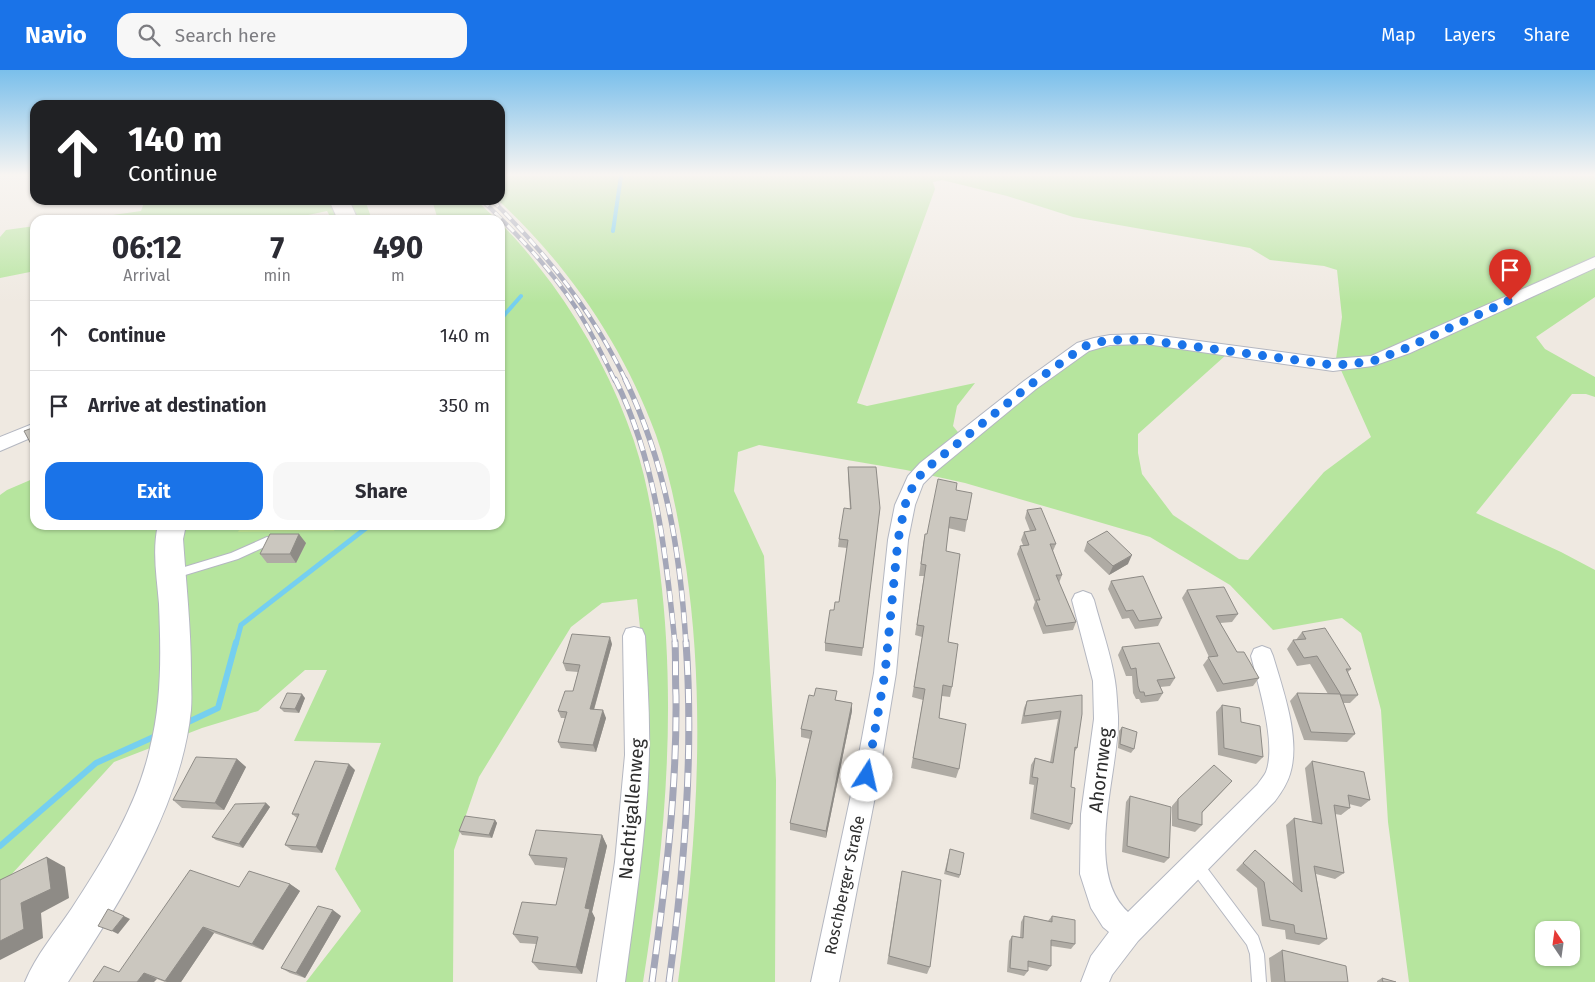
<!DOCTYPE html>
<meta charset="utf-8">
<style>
body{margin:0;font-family:"Fira Sans",sans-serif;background:#f7f7f7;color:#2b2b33;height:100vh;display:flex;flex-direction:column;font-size:19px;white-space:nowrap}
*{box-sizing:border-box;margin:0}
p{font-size:16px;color:#7c7c81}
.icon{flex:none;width:28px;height:28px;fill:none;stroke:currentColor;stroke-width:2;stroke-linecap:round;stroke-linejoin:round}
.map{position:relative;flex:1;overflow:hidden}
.details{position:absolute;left:30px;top:145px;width:475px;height:315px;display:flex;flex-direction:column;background:#fff;border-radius:15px;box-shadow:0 1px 4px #0004}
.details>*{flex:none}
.guide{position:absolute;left:30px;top:30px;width:475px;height:105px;border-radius:15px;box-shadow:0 1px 4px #0004;background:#202124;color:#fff;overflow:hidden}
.needle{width:32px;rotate:347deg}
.tools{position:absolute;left:1535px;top:851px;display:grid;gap:10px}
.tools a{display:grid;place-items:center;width:45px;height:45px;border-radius:10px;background:#fff;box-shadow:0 1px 4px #0004;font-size:25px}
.pin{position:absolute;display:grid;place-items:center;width:42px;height:42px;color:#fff;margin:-51px -21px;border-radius:50% 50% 50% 0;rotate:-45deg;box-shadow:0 0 5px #0007}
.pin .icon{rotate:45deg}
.me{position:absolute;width:55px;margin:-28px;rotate:10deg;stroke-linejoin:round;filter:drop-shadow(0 0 4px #0008)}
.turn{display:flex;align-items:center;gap:18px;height:105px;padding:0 15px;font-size:22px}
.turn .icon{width:65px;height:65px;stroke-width:2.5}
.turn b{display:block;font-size:35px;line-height:42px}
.eta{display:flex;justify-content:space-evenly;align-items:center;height:85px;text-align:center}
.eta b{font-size:30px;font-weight:700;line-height:35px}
.action{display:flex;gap:10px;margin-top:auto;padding:10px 15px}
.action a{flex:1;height:58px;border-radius:15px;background:#1a73e8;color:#fff;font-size:20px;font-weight:700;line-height:58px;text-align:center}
.action a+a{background:#f7f7f7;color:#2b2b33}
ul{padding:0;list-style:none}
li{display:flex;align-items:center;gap:15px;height:70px;padding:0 15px;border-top:1px solid #e1e1e2}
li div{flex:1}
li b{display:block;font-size:19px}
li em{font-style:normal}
header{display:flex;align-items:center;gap:30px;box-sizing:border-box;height:70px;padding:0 25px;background:#1a73e8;color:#fff}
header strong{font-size:24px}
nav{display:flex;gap:28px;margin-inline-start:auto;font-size:18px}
.search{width:350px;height:45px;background:#f7f7f7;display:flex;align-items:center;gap:12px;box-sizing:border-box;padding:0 18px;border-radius:15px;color:#7c7c81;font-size:19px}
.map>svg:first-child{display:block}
.green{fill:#b6e59e;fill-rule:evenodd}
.pitch{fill:#c9ec9a}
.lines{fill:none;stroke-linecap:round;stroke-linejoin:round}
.stream-far2{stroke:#75cff0;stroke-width:4}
.stream-far1{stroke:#75cff0;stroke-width:5}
.stream{stroke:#75cff0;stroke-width:6}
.lane-casing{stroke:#b4b7c1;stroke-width:2}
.street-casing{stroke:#b4b7c1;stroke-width:2}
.secondary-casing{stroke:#b4b7c1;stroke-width:2}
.lane{fill:#fff;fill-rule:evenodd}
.street{fill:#fff;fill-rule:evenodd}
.secondary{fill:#fff;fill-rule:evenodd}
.rail-far2-casing{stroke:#a3a6b8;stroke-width:4.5}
.rail-far1-casing{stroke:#a3a6b8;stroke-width:5.5}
.rail-casing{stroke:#a3a6b8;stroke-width:7}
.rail-far2{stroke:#fff;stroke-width:3;stroke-dasharray:9;stroke-linecap:butt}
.rail-far1{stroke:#fff;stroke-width:4;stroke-dasharray:11;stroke-linecap:butt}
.rail{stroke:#fff;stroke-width:5;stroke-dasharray:14;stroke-linecap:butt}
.wall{fill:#afaba4}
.shaded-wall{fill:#8e8b86}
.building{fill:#cbc7bf;stroke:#8e8b86}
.route{stroke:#1a73e8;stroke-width:9;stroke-dasharray:0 16.2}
.labels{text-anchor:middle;stroke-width:4.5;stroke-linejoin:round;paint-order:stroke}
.street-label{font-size:16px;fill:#2e2e2e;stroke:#fff}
.near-street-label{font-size:19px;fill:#2e2e2e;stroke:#fff}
</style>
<header>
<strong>Navio</strong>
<div class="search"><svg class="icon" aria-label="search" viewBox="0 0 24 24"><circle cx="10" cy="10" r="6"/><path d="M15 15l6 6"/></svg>Search here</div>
<nav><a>Map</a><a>Layers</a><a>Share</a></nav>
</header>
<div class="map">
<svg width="1595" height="912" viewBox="0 0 1595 912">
<rect width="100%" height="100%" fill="#efe9e1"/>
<path class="green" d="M500 106H1595V227L1536 267 1545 279 1595 307V327L1586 324H1572L1476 443 1561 482 1595 500V912H1409L1388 752 1381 640 1361 563 1342 548 1273 560 1230 515 1150 467 965 413 906 400 759 375 738 382 734 421 764 486 776 710 775 912H678C697 775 706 634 686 497 679 452 671 408 656 365 623 275 568 195 498 130H500ZM942 110 1007 126 1073 147 1250 178 1270 190 1324 196 1337 200 1342 247 1336 289 1371 367 1324 402 1248 490 1239 489 1173 445 1142 404 1138 383V364L1226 285C1178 278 1134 268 1086 281L966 372 953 356 957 336 975 313 867 336 857 333 935 119 933 112ZM1544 860H1571V888H1544Z
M145 130H365L372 150H332L327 141 285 150H78L141 141Z
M432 130H476L497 150H438Z
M500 153C519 171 536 193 552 214 587 262 615 315 634 371 648 413 655 458 660 502 677 638 665 777 643 912H624L644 596 637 529 602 533 571 557 479 707 454 780 453 912H306L361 841 335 799 381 673 294 671 327 600H305L258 641 202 658 114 692 0 817V425L7 420 35 408V455H500Z
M35 156V201L0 208V167L6 160Z"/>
<path class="pitch" d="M242 455H337L334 461 238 462Z"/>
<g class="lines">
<path class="stream-far2" d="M613 161 621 106
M500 250 521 226"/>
<path class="stream-far1" d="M236 574 241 555 370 455"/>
<path class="stream" d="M184 654 218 638 236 572
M0 776 96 693 158 665"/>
<g class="lane-casing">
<path id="lane" d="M267 467 271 468 272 471 271 474 238 489 172 509 168 508 167 505 168 502 231 483Z
M1196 788 1201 790 1258 866 1264 884 1266 912H1252L1250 884 1247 875 1191 800 1189 795 1191 790Z"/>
</g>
<g class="street-casing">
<path id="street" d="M1595 187V198L1410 283 1373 296 1333 301 1146 274 1110 275 1089 281 1036 319 934 403 923 414 915 435 908 470 896 603 879 706 839 912H811L855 706 874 603 888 470 895 435 908 406 920 393 1024 311 1077 273 1094 268 1110 265 1146 264 1333 289 1371 286Z
M35 353V366L0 381V367Z
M1083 521 1091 524 1094 530C1101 557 1111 584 1115 611 1117 623 1117 635 1118 646 1120 700 1082 800 1128 842L1257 715C1260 711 1264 706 1266 702 1277 674 1258 614 1251 586L1254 579 1262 576 1270 579 1273 586C1283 620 1301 669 1290 704 1287 714 1281 723 1275 731L1138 871 1112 905 1109 912H1081L1091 886 1109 862 1103 857 1091 838 1080 804 1081 744 1094 649 1093 611 1072 530 1075 524Z
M634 557 642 559 645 566C647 605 650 645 649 684 647 760 635 837 625 912H597L615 792 625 685 623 566 626 559Z"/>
</g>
<g class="secondary-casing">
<path id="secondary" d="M329 130H349L358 150H338Z
M158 455H186L183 469C186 513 191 558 191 602 191 615 192 627 191 640 181 738 120 832 68 912H25C36 885 56 862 72 838 104 789 137 736 150 678 162 631 161 583 159 534 157 508 152 481 158 455Z"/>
</g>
<use href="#lane" class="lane"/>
<use href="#street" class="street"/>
<use href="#secondary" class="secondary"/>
<g class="rail-far2-casing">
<path id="rail-far2" d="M482 130C521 168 561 209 587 256 597 274 606 292 615 311
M492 130C546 183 593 242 626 311"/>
</g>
<g class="rail-far1-casing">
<path id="rail-far1" d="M615 309C656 391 666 484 675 574
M625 309C666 394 680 480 686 574"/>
</g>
<g class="rail-casing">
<path id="rail" d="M652 912C665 817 677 722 676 626 675 608 676 590 675 572
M669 912C684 799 694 686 686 572"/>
</g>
<use href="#rail-far2" class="rail-far2"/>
<use href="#rail-far1" class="rail-far1"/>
<use href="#rail" class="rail"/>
</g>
<path class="wall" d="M848 397 880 438 862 586 825 581V573L834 540 839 532 847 478 838 477 839 469 850 439 848 406Z
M956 420 967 450 965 462 948 458 946 481 948 572 952 617 950 627 942 626 939 648 959 699 956 708 911 698 923 630 912 627 922 567 915 565 924 506H919L923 475 925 464H927Z
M1027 440 1056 474 1053 481 1062 505 1059 513 1076 552 1073 560 1043 564 1033 538 1035 532 1017 484 1020 476 1023 475 1021 470 1024 462 1030 461 1025 448Z
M1087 472 1128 494 1109 505 1084 481Z
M306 473 296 493H267L260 484Z
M1111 511 1162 548 1158 556 1135 559 1129 548 1122 549 1108 519Z
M1187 520 1238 544 1232 552 1220 553 1237 582 1259 608 1253 616 1217 622 1203 595 1209 587 1182 528Z
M1302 562 1351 599 1348 602 1358 625 1350 633H1343L1355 664 1347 672 1304 670 1290 631 1297 623 1328 624 1310 594 1297 596 1287 579 1293 570H1296Z
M612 574 594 640 606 648 596 682 561 678 558 672 565 648H561L558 641 573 621 578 602 566 601 563 593Z
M1122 577 1175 608 1170 616 1160 617 1163 623 1158 631 1141 633 1139 629H1136L1133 623 1132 606H1126L1118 585Z
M1082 625 1077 678 1074 683 1071 717 1072 754 1069 760 1030 749 1034 715 1029 714 1031 695 1035 688 1050 692 1058 649 1021 654 1024 638 1027 631Z
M305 628 299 643 284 642 280 638Z
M836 630 852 633V641L826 768 790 760V753L810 669 801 667V659Z
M1222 635 1241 652 1263 687 1256 694 1218 685 1216 642Z
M1122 657 1134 679 1131 683 1118 678 1119 661Z
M237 689 246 697 224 740 182 738 173 730Z
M1312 691 1370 730 1361 737 1349 734 1350 738 1341 745 1335 744 1344 803 1335 809 1316 804 1327 869 1319 875 1286 869 1285 860 1262 856 1257 818 1236 800 1255 780 1293 813 1286 755 1294 748 1312 752 1305 698Z
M355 700 322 783 292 780 285 775 297 748 292 744Z
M1232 711 1202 743V755L1195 762 1172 756V736L1178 729Z
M1130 726 1169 788 1164 793 1122 782 1126 732Z
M266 733 270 737 243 778 216 770 212 767Z
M495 750 497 753 492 768 462 765 459 761Z
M602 765 607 776 592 842 595 848 582 904 539 900 532 892 536 874 520 873 513 864 556 835 565 798 535 795 529 785Z
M950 779 960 805 959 808 944 804Z
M902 801 930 897 927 904 887 894 900 811Z
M290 814 300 821 263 880 214 863 181 912H165L157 909 119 902 239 817Z
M341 846 305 908 290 903 281 898Z
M1024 846 1048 851 1052 846 1075 874 1071 879 1051 876V896L1047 901 1028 897V901L1024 906 1007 902 1009 871 1012 866 1020 868 1021 852Z
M1282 880 1348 912H1271L1269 888Z
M1382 908 1396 912H1377V911Z"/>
<path class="shaded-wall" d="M299 464 306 473 296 493 290 484Z
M1132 485 1128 494 1109 505 1113 496Z
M610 567 612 574 592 646 590 639Z
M302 624 305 628 299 643 295 639Z
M852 633V641L826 768V761Z
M603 640 606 648 596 682 593 675Z
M237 689 246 697 224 740 215 733Z
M349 694 355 700 322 783 316 777Z
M266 733 270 737 243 778 239 774Z
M495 750 497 753 492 768 489 765Z
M602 765 607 776 592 842 595 848 582 904 576 897 585 838Z
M47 787 65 797 69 828 41 843 43 868 0 890V871Z
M290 814 300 821 263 880 252 874Z
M333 840 341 846 305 908 296 903Z
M124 846 130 849 118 864 112 861Z
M203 857 214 863 181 912H167L165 911Z
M144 903 157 909 154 912H137Z"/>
<path class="building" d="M35 357V375L32 376 24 361Z
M848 397H876L880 438 863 578 825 573 830 540H834L835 532H839L848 470 839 469 844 438 851 439Z
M938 409 957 413 956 420 972 423 967 450 950 447 946 481 960 484 948 572 958 574 952 617 943 615 939 648 966 654 959 699 913 688 925 619 914 617 924 556 917 555 926 495 921 494 925 464H927Z
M1041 438 1056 474H1050L1062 505H1056L1076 552 1046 556 1036 530H1040L1020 476 1029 475 1024 462 1036 460 1027 440Z
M1107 461 1132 485 1113 496 1087 472Z
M270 464H299L290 484H260Z
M1143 506 1162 548 1139 551 1133 540 1126 541 1111 511Z
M1224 517 1238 544 1216 546 1237 582H1244L1259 608 1223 614 1208 587 1218 586 1187 520Z
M1325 558 1351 599H1346L1358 625H1341L1317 586 1304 588 1293 570 1306 569 1302 562Z
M572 564 610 567 590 639 603 640 593 675 558 672 567 642 558 641 565 621H573L580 595 563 593Z
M1159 573 1175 608 1157 610 1163 623 1145 626 1144 622H1140L1138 616 1136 598 1131 599 1122 577Z
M816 618 837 621 835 630 852 633 826 761 790 753 812 661 801 659 809 625 814 626Z
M287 623 302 624 295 639 280 638Z
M1297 623 1340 624 1355 664 1311 662Z
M1082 625V644L1077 678 1075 677 1071 717 1075 718 1072 754 1033 743 1038 708 1032 707 1035 688 1053 693 1061 641 1024 646 1027 631Z
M1222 635 1240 638 1241 652 1260 656 1263 687 1224 678Z
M1122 657 1137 662 1134 679 1120 674Z
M196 687 237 689 215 733 173 730Z
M315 691 349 694 316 777 285 775 299 744H292Z
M1312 691 1364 702 1370 730 1348 725 1350 738 1334 735 1344 803 1314 796 1327 869 1295 863 1294 855 1270 850 1264 812 1243 793 1255 780 1302 822 1294 748 1322 754Z
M1214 695 1232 711 1202 742V755L1178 749V729Z
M1130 726 1171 737 1169 788 1127 776Z
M266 733 239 774 212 767 235 734Z
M465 746 495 750 489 765 459 761Z
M536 760 602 765 585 838 590 839 576 897 532 892 538 867 513 864 522 832 556 835 567 788 529 785Z
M950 779 964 783 960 805 946 801Z
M47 787 51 819 21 833 24 859 0 871V810Z
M190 800 239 817 249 801 290 814 252 874 203 857 165 911 144 903 137 912H93L104 896 119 902Z
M902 801 941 810 930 897 889 886Z
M318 836 333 840 296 903 281 898Z
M108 839 124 846 112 861 98 856Z
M1024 846 1052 852V846L1075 850V874L1051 870V896L1028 891V901L1010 898 1012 866 1023 868Z
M1282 880 1346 896 1348 912H1285Z
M1382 908 1396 912H1383Z"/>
<linearGradient id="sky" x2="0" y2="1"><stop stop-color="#7abfeb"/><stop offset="0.45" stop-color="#f8f5f2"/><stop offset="1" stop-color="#f8f5f2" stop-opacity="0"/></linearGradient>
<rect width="1595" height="233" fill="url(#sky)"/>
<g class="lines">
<path class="route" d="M867 706 885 603 898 470 905 435 915 411 927 398 1030 315 1083 277 1094 273 1110 270H1146L1333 295 1350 294 1373 291 1404 279 1510 230"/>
</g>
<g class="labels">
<g class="street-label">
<text transform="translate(844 815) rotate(-78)" y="6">Roschberger Straße</text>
</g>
<g class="near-street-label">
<text transform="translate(1100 700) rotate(-83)" y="7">Ahornweg</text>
<text transform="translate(631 739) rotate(-85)" y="7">Nachtigallenweg</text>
</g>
</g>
</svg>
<div class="tools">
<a><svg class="needle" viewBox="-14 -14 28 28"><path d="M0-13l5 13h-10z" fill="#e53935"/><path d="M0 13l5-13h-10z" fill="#7c7c81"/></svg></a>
</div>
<div class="pin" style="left:1510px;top:230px;background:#d93025"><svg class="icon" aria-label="arrive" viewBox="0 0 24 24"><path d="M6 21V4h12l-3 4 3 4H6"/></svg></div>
<svg class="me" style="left:867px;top:706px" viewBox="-20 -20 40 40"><circle r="19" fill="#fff"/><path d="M0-13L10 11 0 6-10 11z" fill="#1a73e8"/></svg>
<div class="guide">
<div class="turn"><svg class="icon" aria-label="ahead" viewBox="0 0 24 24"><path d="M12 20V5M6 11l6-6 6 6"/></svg><div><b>140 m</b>Continue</div></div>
</div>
<section class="details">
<div class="eta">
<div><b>06:12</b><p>Arrival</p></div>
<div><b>7</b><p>min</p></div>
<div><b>490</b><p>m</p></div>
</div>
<ul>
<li><svg class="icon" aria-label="ahead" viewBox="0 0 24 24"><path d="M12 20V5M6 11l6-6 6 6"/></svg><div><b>Continue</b></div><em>140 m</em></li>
<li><svg class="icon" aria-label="arrive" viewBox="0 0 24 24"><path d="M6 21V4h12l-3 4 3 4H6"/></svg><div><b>Arrive at destination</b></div><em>350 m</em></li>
</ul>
<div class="action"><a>Exit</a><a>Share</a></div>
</section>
</div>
